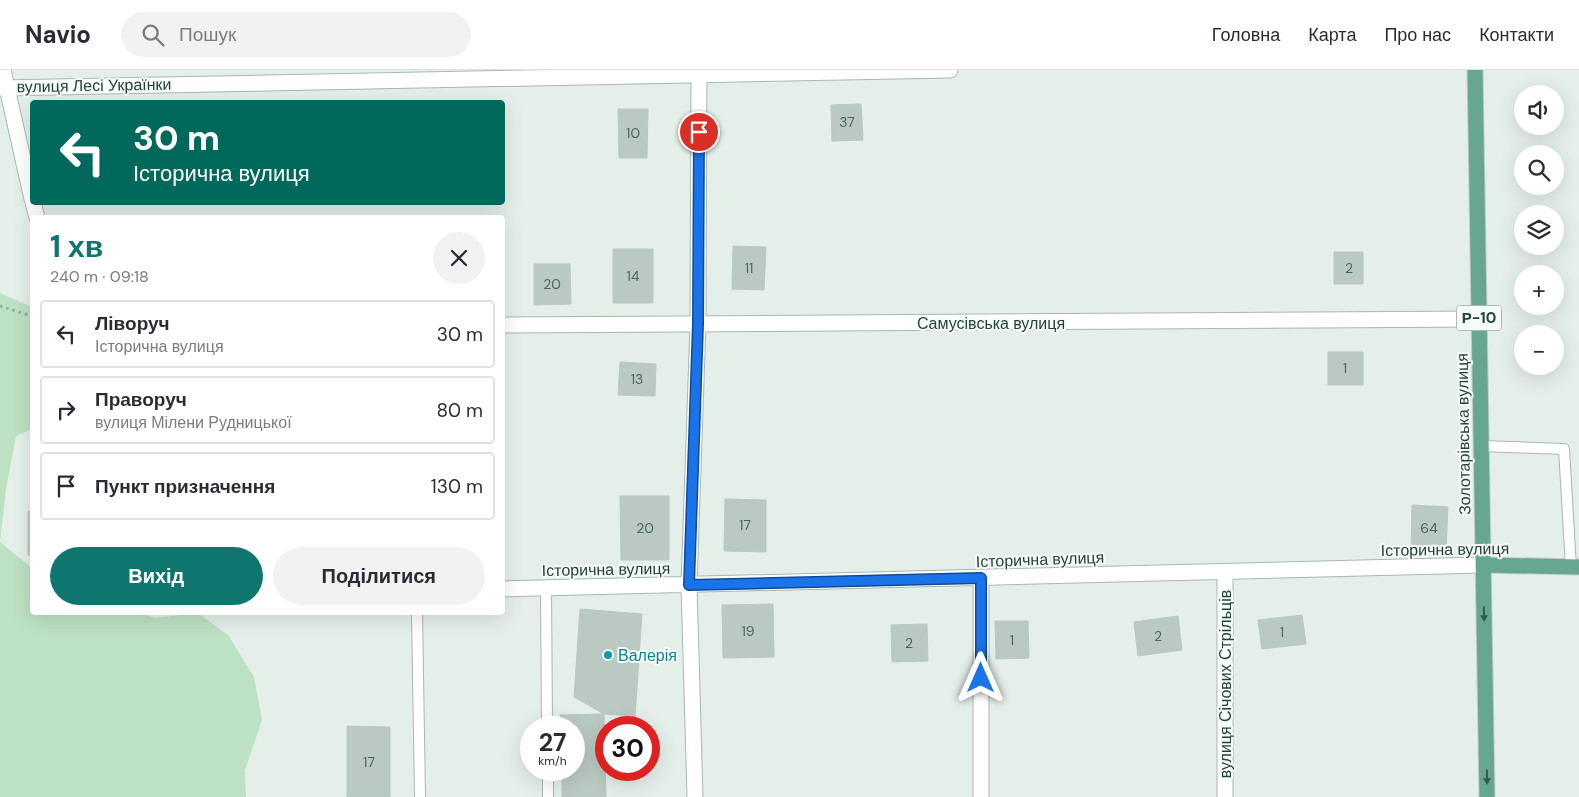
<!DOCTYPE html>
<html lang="uk">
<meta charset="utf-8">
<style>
body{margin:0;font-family:"DM Sans",sans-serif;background:#f2f2f3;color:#2b2b33;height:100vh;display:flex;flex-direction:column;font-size:19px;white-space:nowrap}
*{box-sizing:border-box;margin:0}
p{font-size:16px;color:#7c7c81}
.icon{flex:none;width:28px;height:28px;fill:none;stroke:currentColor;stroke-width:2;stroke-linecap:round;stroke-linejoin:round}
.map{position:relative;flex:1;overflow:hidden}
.panel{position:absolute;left:30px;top:145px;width:475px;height:400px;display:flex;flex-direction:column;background:#fff;border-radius:5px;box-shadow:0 5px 20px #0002}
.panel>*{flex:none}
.hud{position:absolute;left:30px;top:30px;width:475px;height:105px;border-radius:5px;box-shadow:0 5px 20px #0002;background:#00695c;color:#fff;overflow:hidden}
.fabs{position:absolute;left:1514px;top:15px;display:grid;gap:10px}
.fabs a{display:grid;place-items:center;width:50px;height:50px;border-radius:50%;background:#fff;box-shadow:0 5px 20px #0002;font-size:25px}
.speed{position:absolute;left:520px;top:646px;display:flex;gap:10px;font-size:25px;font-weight:700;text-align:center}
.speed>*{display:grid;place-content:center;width:65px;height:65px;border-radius:50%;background:#fff;box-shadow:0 5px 20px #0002;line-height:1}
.speed small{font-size:12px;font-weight:400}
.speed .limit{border:8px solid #d22;background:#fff;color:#111}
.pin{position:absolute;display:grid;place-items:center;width:42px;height:42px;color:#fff;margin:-21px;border:2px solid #fff;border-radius:50%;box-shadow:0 1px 5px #0007}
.me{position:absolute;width:55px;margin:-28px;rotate:0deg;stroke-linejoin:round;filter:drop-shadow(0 0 4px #0008)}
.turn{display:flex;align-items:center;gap:18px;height:105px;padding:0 20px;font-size:22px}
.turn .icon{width:65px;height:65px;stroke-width:2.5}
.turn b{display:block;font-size:35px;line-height:42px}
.round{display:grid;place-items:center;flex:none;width:52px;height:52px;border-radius:26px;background:#f2f2f3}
.overview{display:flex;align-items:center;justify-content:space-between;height:85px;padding:0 20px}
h1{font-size:30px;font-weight:700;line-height:38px;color:#0f766e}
.action{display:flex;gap:10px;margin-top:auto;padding:10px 20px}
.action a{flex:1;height:58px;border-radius:30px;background:#0f766e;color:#fff;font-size:20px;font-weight:700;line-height:58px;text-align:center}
.action a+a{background:#f2f2f3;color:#2b2b33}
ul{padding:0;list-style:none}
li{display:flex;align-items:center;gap:15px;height:68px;margin:0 10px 8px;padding:0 10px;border:2px solid #e1e1e2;border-radius:5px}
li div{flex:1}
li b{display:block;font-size:19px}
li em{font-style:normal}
header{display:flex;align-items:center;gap:30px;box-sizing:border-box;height:70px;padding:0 25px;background:#fff;border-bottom:1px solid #e1e1e2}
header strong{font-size:24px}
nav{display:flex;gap:28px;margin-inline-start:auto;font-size:18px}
.search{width:350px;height:45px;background:#f2f2f3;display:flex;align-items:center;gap:12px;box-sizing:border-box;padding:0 18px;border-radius:28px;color:#7c7c81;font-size:19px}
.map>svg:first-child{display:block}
.green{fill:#bde1c3}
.building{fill:#bacac2;stroke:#b7c9c0}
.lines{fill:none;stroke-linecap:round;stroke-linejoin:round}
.service-casing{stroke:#a7b8b0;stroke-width:12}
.minor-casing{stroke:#a7b8b0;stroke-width:17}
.primary-casing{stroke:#c1cac7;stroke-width:17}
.path{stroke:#84b59f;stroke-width:3;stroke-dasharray:2.5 4;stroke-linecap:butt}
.service{stroke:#fff;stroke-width:10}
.minor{stroke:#fff;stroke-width:15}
.primary{stroke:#67a78f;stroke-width:15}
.oneway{fill:#345c4c}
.route-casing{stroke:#114b97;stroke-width:12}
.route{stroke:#1a73e8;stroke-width:9}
.culture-dot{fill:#0f9aa8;stroke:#f6fbf8;stroke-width:2}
.labels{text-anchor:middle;stroke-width:4;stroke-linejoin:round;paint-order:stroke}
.number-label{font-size:14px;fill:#496559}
.shield{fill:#f6fbf8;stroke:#627a70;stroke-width:1}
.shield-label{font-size:15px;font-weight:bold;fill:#234336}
.street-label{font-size:16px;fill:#234336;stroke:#f6fbf8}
.culture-label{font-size:16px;fill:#0d838f;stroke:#f6fbf8;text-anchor:start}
</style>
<header>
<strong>Navio</strong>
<div class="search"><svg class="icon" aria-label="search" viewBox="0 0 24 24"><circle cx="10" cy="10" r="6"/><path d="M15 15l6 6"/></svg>Пошук</div>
<nav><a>Головна</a><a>Карта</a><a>Про нас</a><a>Контакти</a></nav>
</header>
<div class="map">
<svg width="1579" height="727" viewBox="0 0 1579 727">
<rect width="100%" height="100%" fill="#e5efea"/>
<path class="green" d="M0 223 32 237V359L16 366 6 419 0 472 32 498V542H138L155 548 198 543 229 566 254 607 262 650 245 700 246 727H0Z"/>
<path class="building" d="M861 34 863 70 832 71 831 35Z
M618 39H648L647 88H619Z
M733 176 766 177 764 220 732 219Z
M613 179H653V233H613Z
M1334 182H1363V214H1334Z
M534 194H570L571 234 534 235Z
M1328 282H1363V315H1328Z
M620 292 656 294 655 326 618 325Z
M620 426H669V490H621Z
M725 429 766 430V482L724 481Z
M1412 435 1448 437 1446 481 1411 480Z
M28 441H32V485H28Z
M773 534 774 587 723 588 722 535Z
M580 539 642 544 635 646 604 644 574 627Z
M1302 545 1306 574 1262 579 1258 550Z
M1178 546 1182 580 1138 586 1134 552Z
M995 551H1028L1029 588 996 589Z
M927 554 928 591 892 592 891 555Z
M604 644 606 727H562V700H574V658H561L560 645Z
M347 656 390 657V727H347Z"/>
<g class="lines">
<g class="service-casing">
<path id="service" d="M1481 376 1564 379 1571 497
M546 518 547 658
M417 542 420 727
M548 700V727"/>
</g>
<g class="minor-casing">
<path id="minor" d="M3 0 32 129
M0 18 950 0
M33 132 37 148
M502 255 1479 249
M981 508V727
M502 519 1483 495
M695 727 689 515 698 254 699 0
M1225 727V502"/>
</g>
<g class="primary-casing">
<path id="primary" d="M1475 0 1487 727
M1483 495 1579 497"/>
</g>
<path class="path" d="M0 236 32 246"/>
<use href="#service" class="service"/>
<use href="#minor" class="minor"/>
<use href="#primary" class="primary"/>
</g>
<defs><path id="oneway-solid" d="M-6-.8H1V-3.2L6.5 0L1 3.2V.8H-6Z" transform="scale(1.25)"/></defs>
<g class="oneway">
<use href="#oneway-solid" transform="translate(1484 544) rotate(89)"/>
<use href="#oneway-solid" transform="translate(1487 707) rotate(89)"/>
</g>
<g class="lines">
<g class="route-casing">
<path id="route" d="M699 62 698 254 689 515 981 508V608"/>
</g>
<use href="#route" class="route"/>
</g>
<circle class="culture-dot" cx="608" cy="585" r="5"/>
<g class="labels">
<g class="number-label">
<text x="847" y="57">37</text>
<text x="633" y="68">10</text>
<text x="749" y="203">11</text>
<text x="1349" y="203">2</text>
<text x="633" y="211">14</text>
<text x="552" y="219">20</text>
<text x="1345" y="303">1</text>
<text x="637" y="314">13</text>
<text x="745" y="460">17</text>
<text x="645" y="463">20</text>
<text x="1429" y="463">64</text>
<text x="748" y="566">19</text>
<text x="1282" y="567">1</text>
<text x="1158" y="571">2</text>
<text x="1012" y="575">1</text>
<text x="909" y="578">2</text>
<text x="369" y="697">17</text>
</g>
<rect class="shield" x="1456.5" y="235.5" width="45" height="25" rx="4"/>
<g class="shield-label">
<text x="1479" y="253">Р-10</text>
</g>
<g class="street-label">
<text transform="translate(94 15) rotate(-1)" y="6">вулиця Лесі Українки</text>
<text x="991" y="259">Самусівська вулиця</text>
<text transform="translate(1463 364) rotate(-91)" y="6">Золотарівська вулиця</text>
<text transform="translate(1445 479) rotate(-1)" y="6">Історична вулиця</text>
<text transform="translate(1040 489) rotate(-2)" y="6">Історична вулиця</text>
<text transform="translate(606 499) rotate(-1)" y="6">Історична вулиця</text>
<text transform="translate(1225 614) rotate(-90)" y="6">вулиця Січових Стрільців</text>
</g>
<g class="culture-label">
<text x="618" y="591">Валерія</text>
</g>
</g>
</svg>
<div class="fabs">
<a><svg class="icon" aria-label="sound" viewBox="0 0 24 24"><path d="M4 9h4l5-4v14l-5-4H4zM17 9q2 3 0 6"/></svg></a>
<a><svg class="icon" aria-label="search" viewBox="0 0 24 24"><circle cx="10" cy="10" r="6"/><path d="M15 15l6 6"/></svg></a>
<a><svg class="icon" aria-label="layers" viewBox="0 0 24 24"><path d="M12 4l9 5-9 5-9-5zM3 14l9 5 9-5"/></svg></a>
<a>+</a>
<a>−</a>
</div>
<div class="speed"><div>27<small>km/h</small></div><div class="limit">30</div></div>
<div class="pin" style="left:699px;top:62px;background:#d93025"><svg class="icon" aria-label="arrive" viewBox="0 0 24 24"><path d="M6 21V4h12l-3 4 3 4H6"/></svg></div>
<svg class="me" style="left:981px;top:608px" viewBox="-20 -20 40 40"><path d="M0-17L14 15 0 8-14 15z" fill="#1a73e8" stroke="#fff" stroke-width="4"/></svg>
<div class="hud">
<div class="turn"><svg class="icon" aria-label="left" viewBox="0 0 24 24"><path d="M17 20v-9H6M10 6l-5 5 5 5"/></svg><div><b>30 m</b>Історична вулиця</div></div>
</div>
<section class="panel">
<div class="overview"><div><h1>1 хв</h1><p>240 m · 09:18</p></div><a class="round"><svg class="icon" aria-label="close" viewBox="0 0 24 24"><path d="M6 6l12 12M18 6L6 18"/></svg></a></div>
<ul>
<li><svg class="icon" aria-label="left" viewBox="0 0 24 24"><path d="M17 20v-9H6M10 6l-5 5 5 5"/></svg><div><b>Ліворуч</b><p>Історична вулиця</p></div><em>30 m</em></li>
<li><svg class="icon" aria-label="right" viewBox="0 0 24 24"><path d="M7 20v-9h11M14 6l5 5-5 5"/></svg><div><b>Праворуч</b><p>вулиця Мілени Рудницької</p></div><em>80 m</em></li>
<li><svg class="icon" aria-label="arrive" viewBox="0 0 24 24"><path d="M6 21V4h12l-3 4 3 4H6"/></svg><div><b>Пункт призначення</b></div><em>130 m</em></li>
</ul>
<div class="action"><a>Вихід</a><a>Поділитися</a></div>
</section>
</div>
